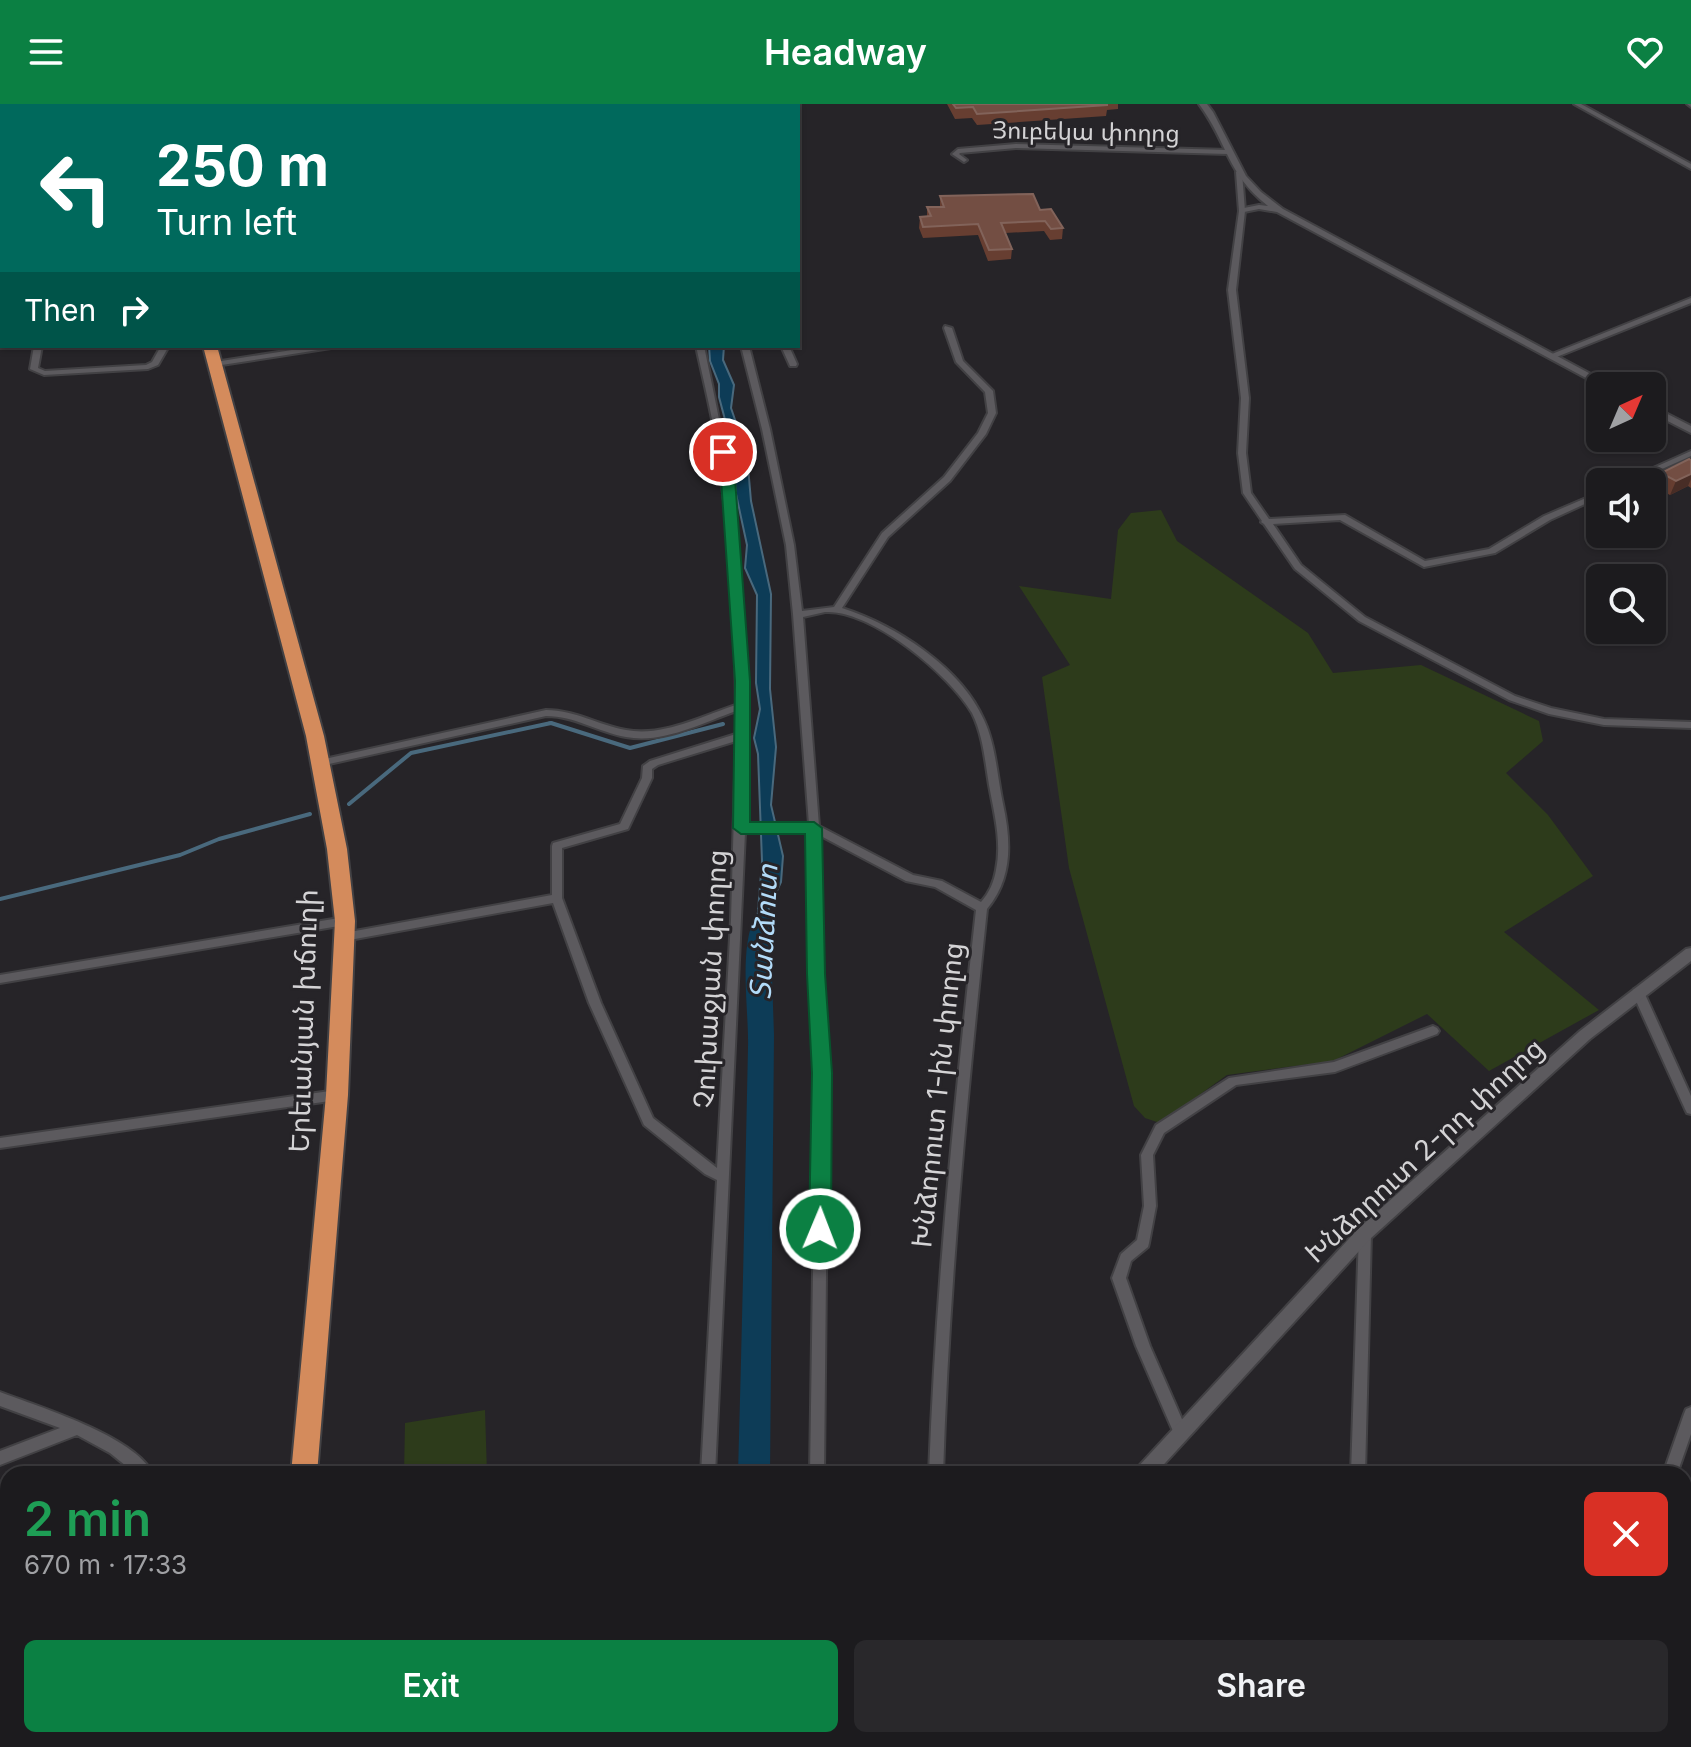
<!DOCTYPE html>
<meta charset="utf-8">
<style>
body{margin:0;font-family:Inter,"Noto Sans Armenian",sans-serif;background:#29282b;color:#f1f3f6;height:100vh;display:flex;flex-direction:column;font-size:30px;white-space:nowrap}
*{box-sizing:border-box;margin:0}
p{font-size:26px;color:#a0a1a4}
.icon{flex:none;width:44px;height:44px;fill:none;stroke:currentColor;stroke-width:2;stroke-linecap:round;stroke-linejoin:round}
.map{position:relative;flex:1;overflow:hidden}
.side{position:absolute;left:0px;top:1362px;width:1692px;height:282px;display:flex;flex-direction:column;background:#1c1b1e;border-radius:24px 24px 0 0;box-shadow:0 2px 6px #0004,0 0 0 2px #3a393c}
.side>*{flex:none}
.banner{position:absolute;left:0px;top:0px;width:800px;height:244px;box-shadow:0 2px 6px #0004,0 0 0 2px #3a393c;background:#00695c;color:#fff;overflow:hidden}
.needle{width:52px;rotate:44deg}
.tools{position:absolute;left:1586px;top:268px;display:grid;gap:16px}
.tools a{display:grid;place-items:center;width:80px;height:80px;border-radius:12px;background:#1c1b1e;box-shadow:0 2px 6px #0004,0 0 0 2px #3a393c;font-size:40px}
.pin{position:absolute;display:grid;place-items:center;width:68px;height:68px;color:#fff;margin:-34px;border:4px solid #fff;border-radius:50%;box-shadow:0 2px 8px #0007}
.me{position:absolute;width:88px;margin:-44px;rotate:1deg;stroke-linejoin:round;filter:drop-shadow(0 0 6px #0008)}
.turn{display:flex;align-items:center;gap:28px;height:168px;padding:0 24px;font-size:36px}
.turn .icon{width:104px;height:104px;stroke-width:2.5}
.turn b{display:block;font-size:56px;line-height:68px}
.then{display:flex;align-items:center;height:76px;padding:0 24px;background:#0003;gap:16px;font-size:30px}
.round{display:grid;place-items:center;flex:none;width:84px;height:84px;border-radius:12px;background:#29282b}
.summary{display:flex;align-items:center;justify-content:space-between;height:136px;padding:0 24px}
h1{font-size:48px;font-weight:600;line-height:60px;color:#1e9e55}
.primary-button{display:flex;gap:16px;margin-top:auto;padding:16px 24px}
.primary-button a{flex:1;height:92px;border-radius:12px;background:#0b8043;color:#fff;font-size:32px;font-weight:600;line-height:92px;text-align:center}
.primary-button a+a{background:#29282b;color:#f1f3f6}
header{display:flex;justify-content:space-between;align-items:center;height:104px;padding:0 24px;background:#0b8043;color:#fff;font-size:36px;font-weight:600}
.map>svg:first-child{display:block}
.green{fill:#2d3b1b}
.water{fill:#0d3c57;stroke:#49697d;stroke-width:2}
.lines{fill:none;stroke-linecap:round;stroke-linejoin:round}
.stream-far1{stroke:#49697d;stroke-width:3}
.stream{stroke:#49697d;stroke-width:4}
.river{fill:#0d3c57;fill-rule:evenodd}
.minor-casing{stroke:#424144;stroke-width:4}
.tertiary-casing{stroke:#424144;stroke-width:4}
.trunk-casing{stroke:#424144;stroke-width:4}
.minor{fill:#5c5a5e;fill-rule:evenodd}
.tertiary{fill:#5c5a5e;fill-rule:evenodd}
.trunk{fill:#d48b5c;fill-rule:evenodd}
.wall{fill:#673e31}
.shaded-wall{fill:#482d26}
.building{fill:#734e43;stroke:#82635a;stroke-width:2}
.route{fill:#0b8043;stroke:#07532c;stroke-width:2}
.labels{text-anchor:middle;stroke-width:6;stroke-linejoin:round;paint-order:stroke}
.far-street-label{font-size:24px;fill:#d4d3d5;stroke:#262428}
.street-label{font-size:28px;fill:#d4d3d5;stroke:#262428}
.water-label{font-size:30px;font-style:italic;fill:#b2dbf8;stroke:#262428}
</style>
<header><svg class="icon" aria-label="menu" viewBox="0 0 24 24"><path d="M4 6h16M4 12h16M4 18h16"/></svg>Headway<svg class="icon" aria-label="heart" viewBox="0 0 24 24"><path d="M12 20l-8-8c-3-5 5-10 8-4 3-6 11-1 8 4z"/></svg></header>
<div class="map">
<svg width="1691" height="1643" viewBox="0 0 1691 1643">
<rect width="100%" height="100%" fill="#262428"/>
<path class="green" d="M1161 406 1177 437 1308 529 1333 569 1421 561 1539 617 1543 637 1506 669 1548 711 1593 772 1504 828 1599 906 1489 967 1427 910 1333 957 1227 971 1160 1019 1145 1014 1134 1002 1069 764 1042 573 1070 561 1019 482 1111 495 1118 426 1131 409Z
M485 1306 487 1370H404L405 1319Z"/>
<path class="water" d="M709 242H724L723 256 734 281 731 304 747 351 751 397 771 490 770 585 776 643 771 701 783 752 781 778 769 804 763 848 760 849 755 845 762 757 758 650 754 634 760 605 756 579 757 491 745 464 747 441 736 390 732 342 719 293V280L710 257Z"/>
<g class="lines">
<path class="stream-far1" d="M549 619H552"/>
<path class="stream" d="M349 700 411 649 551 619 630 644 723 620
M0 795 180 751 219 735 310 710"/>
<path class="river" d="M764 808 772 811 776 817 771 843 774 931 770 1370H738C742 1228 745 1086 748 943 749 907 738 843 756 811Z
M732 1636H768L767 1643H731Z"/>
<g class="minor-casing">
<path id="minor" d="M506 0H512L514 2H508Z
M544 0H551L553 2H546Z
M631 0H637L636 2H630Z
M1574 0H1581L1691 60V65Z
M1687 0H1691V3Z
M0 38 2 39V43L0 42Z
M1016 40 1228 46 1231 48 1228 50 1016 44 960 49 959 50 967 56 964 58 952 50 958 45Z
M1239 66 1242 68 1245 107 1236 186 1249 294 1246 349 1251 389 1269 415 1345 411 1425 457 1489 445 1544 412 1600 388V393L1550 416 1495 449 1424 463 1340 416 1273 420 1301 461 1365 513 1515 592 1551 604 1604 615 1691 618V624L1604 621 1549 610 1509 596 1359 517 1295 465 1264 420 1261 418 1262 417 1243 389 1238 349 1241 294 1228 186 1239 107 1236 68Z
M1691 194V199L1554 254 1547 252Z
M945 222 952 224 963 257 993 287 996 309 986 330 950 377 888 433 842 504C895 521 961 563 984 616 996 642 997 672 1003 700 1011 737 1013 774 987 805 967 993 949 1181 943 1370H929C936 1181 955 994 976 806L935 783 906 777 819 731 822 870 828 969 824 1370H810L816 969 810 870 809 728H745L715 1370H701L717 1076 705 1070 644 1021 589 899 553 799 344 837 338 833 344 829 552 791V742L553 739 620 720 642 674 643 662 650 657 736 630V607C702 619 663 640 626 633 598 628 575 612 546 612L320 662 315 659 320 656 546 606C575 606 598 621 626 626 663 633 702 612 736 601 736 509 729 417 714 326 709 298 702 270 696 242H704C715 296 727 349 734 404 747 510 747 615 745 720H809L793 510 786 441 762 325 741 242H749L770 325 794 441 802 507 834 503 882 429 944 373 978 329 988 309 985 288 956 258 944 224ZM825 508C871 505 950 571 972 609 983 631 985 657 989 681 994 709 1002 737 996 766 994 778 989 789 981 798L942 777 913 771 819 722 803 513ZM736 637 731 816 717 1064 653 1014 601 899 562 794V744L628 725 652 674V665L658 661Z
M34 242H42L38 264 45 267 146 261 152 258 161 242H169L158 261 148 265 44 271 30 265Z
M317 242H335L331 244 215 262 211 260 215 258Z
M781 242H789L797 260 796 262H790Z
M1691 347V352L1633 378H1622Z
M345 813 350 817 345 821 0 879V871Z
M1638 884 1642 885 1644 888 1691 992V1010L1687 1009 1685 1005 1632 888 1634 885Z
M1433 922 1437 924 1439 927 1437 930 1335 968 1236 981 1164 1029 1153 1051 1156 1102 1149 1139 1148 1143 1131 1157 1126 1174 1150 1242 1188 1329 1186 1334 1181 1336 1176 1334 1136 1242 1112 1174 1121 1150 1137 1136 1144 1102 1141 1051 1156 1021 1229 974 1334 958Z
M337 986 341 988 343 991 341 994 337 996 0 1044V1034Z
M1365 1123 1370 1125 1371 1129 1365 1370H1351L1359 1129 1360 1125Z
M0 1288C39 1303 135 1332 153 1370H136L110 1349 77 1331 0 1361V1347L60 1324 0 1302Z
M1691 1303V1330L1677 1370H1663L1684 1310 1686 1305Z
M812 1636H828L827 1643H811Z
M903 1636H919L918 1643H902Z"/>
</g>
<g class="tertiary-casing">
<path id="tertiary" d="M1199 0H1207L1213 8 1246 72 1261 88 1283 105 1613 282H1601L1277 108 1259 105 1239 109V105L1259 101 1268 102C1226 69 1228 39 1199 0Z
M1652 302 1691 322V329L1652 309Z
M1691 844V857L1590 935 1371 1134 1155 1370H1134L1137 1364 1359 1124 1580 927 1686 845Z"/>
</g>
<g class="trunk-casing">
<path id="trunk" d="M196 0H206V2H196Z
M203 242H217L324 632 347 745 355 817 348 991 317 1370H291L326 991 335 817 327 745 306 632Z
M265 1636H295L294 1643H264Z"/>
</g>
<use href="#minor" class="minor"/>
<use href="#tertiary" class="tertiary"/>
<use href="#trunk" class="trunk"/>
</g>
<path class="wall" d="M947 0H1118V5L1107 6 1106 12 977 21 972 14 955 15Z
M940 92 1040 106 1063 124 1062 135 1050 136 1044 127 1005 129 1012 145 1011 155 988 157 978 131 923 134 919 124 920 113H927V103H940Z
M1691 356V384L1688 382 1670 391 1655 383 1661 369Z"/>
<path class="shaded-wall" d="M1691 370V375L1688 382 1670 391 1676 377Z"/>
<path class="building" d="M953 0H1107V1L977 10 973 3 956 4Z
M1033 90 1040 106 1051 105 1063 124 1051 125 1045 117 1001 119 1012 145 989 146 978 120 923 123 920 113 931 112 927 103H944L940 92Z
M1689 355 1691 356V370L1676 377 1661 369Z"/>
<path class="route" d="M723 344 729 348 735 375 750 577V718H814L822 724 825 870 832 969 831 1125 828 1132 820 1134 812 1132 809 1125 812 969 807 870 805 730H741L733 724 735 577 721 375 716 348Z"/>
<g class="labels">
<g class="far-street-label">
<text transform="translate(1086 28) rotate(1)" y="8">Յուբեկա փողոց</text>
</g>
<g class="street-label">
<text transform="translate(710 875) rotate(-87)" y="10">Չուխաջյան փողոց</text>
<text transform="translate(303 917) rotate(-88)" y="10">Երեւանյան խճուղի</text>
<text transform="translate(937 991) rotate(-84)" y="10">Խնձորուտ 1-ին փողոց</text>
<text transform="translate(1424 1046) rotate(-43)" y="10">Խնձորուտ 2-րդ փողոց</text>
</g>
<g class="water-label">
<text transform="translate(764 828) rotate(-87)" y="10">Տանձուտ</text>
</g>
</g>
</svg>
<div class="tools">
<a><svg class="needle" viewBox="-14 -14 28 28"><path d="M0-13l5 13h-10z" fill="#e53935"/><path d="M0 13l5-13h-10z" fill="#a0a1a4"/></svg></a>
<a><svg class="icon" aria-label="sound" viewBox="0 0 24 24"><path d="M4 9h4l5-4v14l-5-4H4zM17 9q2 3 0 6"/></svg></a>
<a><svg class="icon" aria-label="search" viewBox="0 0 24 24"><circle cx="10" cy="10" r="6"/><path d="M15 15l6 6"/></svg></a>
</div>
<div class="pin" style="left:723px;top:348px;background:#d93025"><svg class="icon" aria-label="arrive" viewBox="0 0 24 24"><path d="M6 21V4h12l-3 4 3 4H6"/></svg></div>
<svg class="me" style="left:820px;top:1125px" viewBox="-20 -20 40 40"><circle r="17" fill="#0b8043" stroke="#fff" stroke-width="3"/><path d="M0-11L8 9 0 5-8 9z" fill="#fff"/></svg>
<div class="banner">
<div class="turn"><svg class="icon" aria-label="left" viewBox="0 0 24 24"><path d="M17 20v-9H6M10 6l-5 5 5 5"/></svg><div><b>250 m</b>Turn left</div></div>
<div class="then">Then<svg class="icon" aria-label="right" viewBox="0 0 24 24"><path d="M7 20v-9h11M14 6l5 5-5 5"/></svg></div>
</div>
<section class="side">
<div class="summary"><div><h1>2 min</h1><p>670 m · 17:33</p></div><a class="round" style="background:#d93025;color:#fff"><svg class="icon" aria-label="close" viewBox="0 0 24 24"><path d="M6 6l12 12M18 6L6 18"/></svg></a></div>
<div class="primary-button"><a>Exit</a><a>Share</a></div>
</section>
</div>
